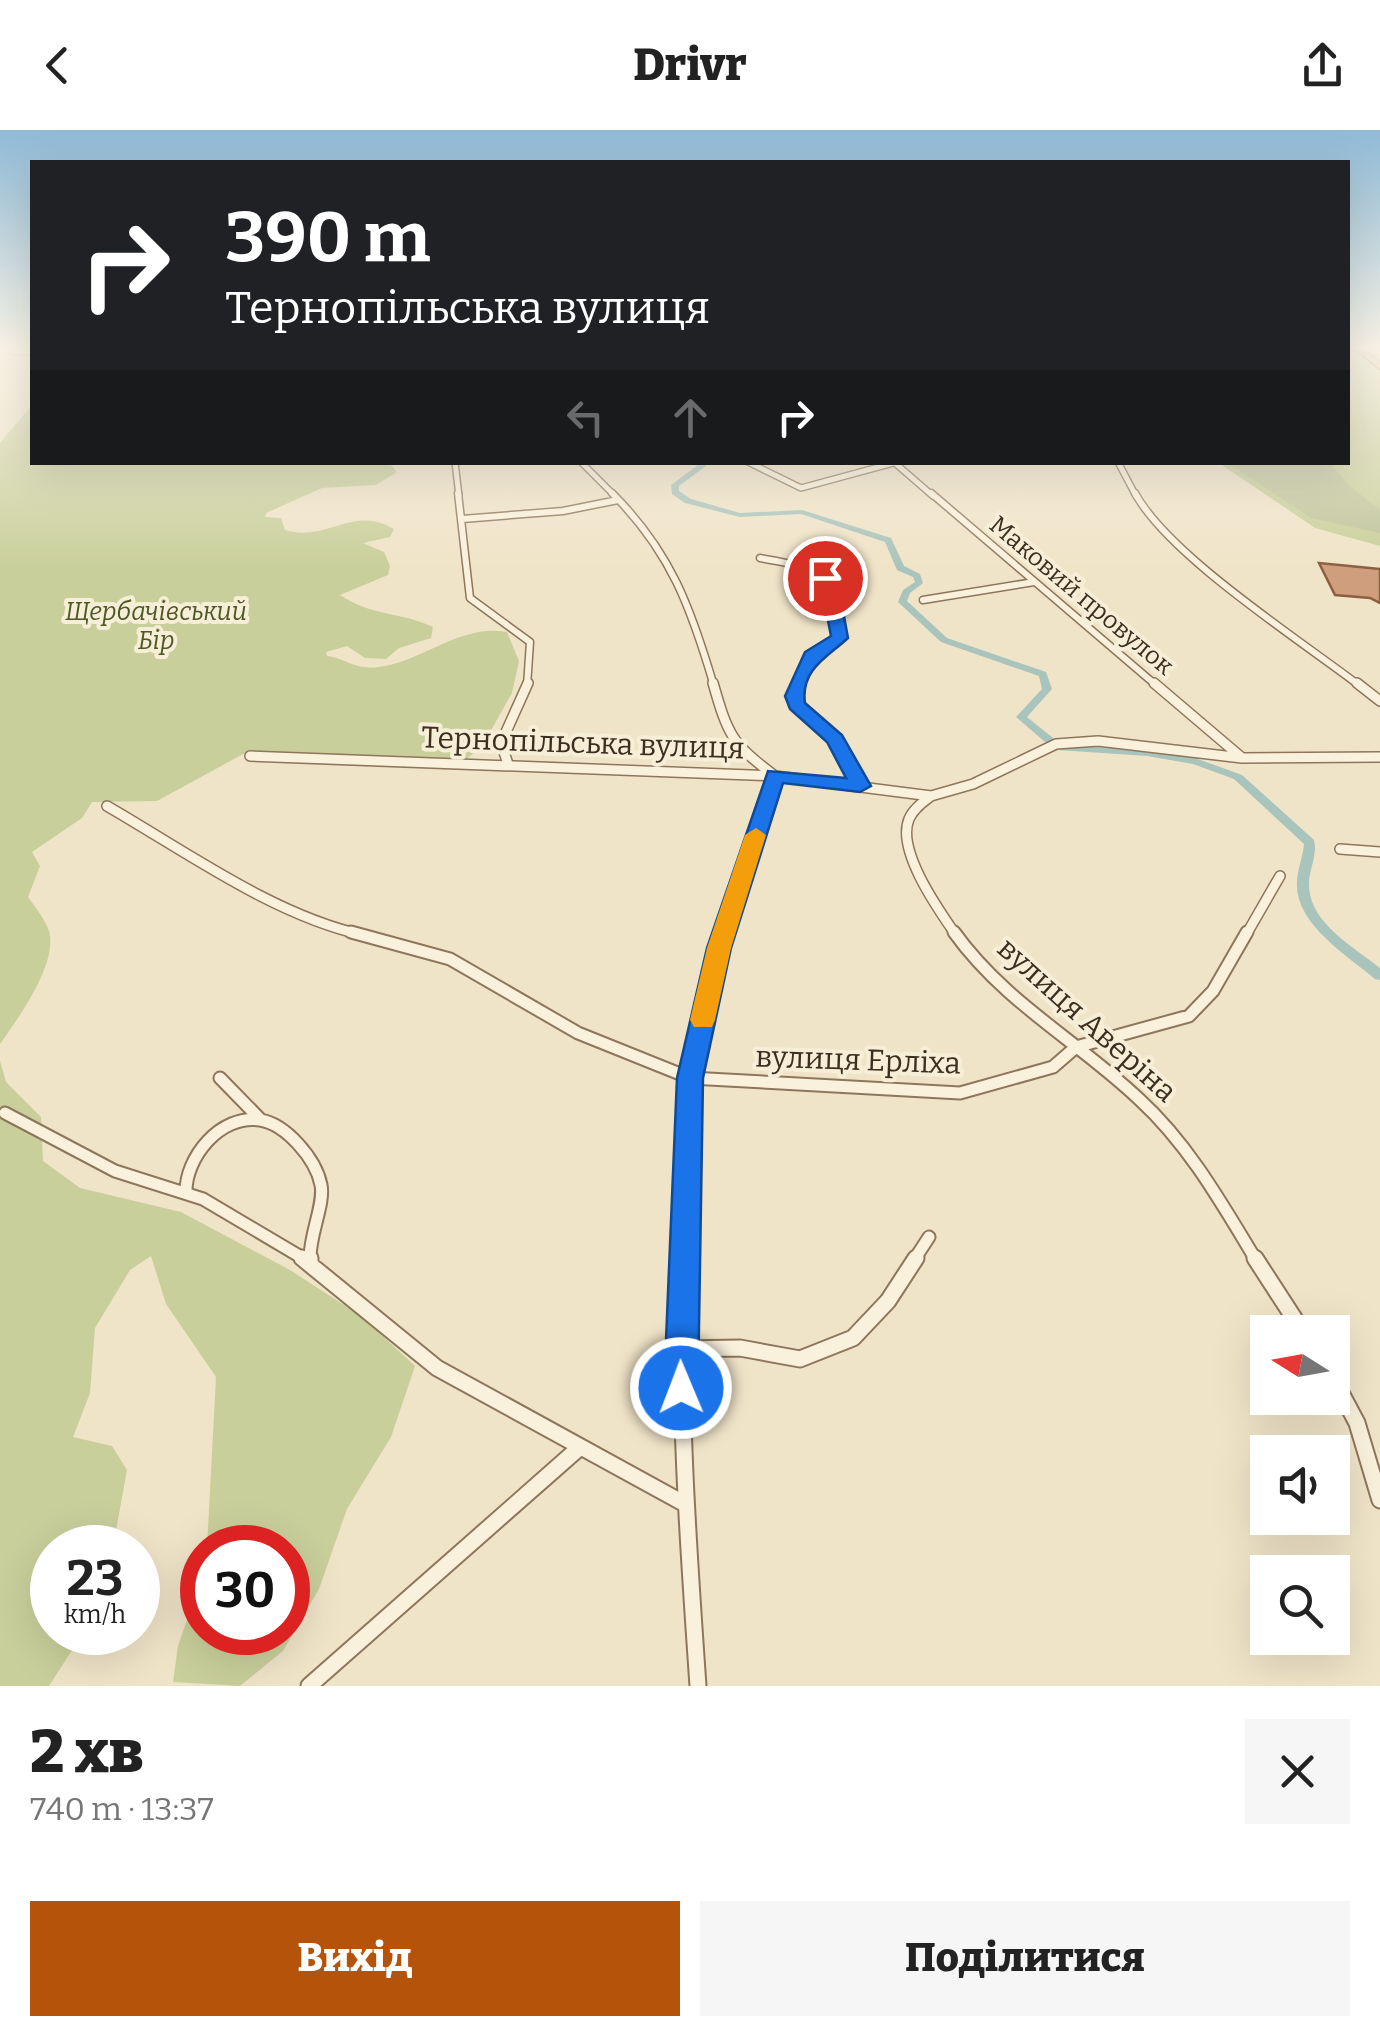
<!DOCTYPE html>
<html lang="uk">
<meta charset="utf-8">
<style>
body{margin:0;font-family:Bitter,serif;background:#f6f6f6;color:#222;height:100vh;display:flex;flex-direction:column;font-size:38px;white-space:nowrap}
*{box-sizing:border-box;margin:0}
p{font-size:32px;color:#767676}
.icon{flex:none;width:55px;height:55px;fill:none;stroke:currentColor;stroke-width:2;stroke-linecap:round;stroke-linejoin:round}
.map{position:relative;height:1556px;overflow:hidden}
.sheet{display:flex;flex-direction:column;background:#fff;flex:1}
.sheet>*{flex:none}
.top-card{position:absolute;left:30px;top:30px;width:1320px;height:305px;border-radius:0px;box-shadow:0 10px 40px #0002;background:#202124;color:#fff;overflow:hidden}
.needle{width:65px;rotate:281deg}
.controls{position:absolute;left:1250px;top:1185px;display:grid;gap:20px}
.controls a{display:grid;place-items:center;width:100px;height:100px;border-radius:0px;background:#fff;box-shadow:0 10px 40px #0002;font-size:50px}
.speed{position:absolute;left:30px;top:1395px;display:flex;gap:20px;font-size:50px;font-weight:700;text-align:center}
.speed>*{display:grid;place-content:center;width:130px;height:130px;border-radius:50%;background:#fff;box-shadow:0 10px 40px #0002;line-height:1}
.speed small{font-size:25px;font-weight:400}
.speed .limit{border:15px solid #d22;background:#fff;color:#111}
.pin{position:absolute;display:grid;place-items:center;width:85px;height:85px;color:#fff;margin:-42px;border:5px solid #fff;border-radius:50%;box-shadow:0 2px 10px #0007}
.me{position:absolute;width:110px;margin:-55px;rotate:359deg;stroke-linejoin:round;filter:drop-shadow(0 0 8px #0008)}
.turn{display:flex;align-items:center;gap:35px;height:210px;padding:0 30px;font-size:45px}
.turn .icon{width:130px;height:130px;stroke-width:2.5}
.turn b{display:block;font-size:70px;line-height:85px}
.lanes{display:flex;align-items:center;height:95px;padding:0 30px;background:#0003;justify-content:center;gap:50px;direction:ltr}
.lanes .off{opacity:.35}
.round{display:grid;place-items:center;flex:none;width:105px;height:105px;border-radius:0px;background:#f6f6f6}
.headline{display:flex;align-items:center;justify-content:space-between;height:170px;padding:0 30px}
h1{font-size:60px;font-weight:800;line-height:75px}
.cta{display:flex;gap:20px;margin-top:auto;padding:20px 30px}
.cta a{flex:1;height:115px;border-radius:0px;background:#b45309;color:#fff;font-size:40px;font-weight:800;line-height:115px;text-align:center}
.cta a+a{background:#f6f6f6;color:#222}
header{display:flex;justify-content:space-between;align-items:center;height:130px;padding:0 30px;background:#fff;font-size:45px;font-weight:800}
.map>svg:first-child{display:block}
.green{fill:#c9cf9b}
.cemetery{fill:#bfc49a}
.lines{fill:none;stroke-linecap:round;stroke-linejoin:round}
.canal{fill:#a9c4bc;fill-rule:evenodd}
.building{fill:#cf9f7d;stroke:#8d5f41;stroke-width:2.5}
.street-far4-casing{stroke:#8d765c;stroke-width:8}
.street-far3-casing{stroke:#8d765c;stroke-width:9}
.street-far2-casing{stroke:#8d765c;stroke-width:12}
.street-far1-casing{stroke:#8d765c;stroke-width:15}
.street-casing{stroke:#8d765c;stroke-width:19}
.highway-casing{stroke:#5b4430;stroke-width:3}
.street-far4{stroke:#faf1dc;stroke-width:5}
.street-far3{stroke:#faf1dc;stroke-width:6}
.street-far2{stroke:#faf1dc;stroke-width:9}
.street-far1{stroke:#faf1dc;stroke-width:11}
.street{stroke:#faf1dc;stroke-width:15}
.highway{fill:#e0a458;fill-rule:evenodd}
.route{fill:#1a73e8;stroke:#114b97;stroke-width:2.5}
.slow{fill:#f59e0b}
.labels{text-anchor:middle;stroke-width:8;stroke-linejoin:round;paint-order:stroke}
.far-street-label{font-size:25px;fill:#3d2e20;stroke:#f7eed8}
.far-park-label{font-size:25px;font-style:italic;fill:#4d5a26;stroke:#f7eed8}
.street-label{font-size:30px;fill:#3d2e20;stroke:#f7eed8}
</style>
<header><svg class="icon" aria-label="back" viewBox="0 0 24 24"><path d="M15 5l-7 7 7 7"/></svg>Drivr<svg class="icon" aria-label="share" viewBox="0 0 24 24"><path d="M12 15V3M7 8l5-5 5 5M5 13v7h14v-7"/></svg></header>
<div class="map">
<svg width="1380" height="1556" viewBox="0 0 1380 1556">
<rect width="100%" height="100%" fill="#f0e4c8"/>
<path class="green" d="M1348 219H1380V416L1315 398 1219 333 1348 332Z
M32 275V332L389 333 397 342 376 355 322 358 266 383 265 387 281 388 285 400C326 413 352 374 394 399L390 407 363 413 384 422 390 436 388 445 340 465C373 487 399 481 433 497L431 508 399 518 386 529 365 528 347 516 326 522 327 526C348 529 354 540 379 537 423 531 462 493 507 502L519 531 512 563 484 613 467 629 245 623 157 671 92 672 82 688 32 722 40 736 28 767C35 777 45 789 49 801 58 834 19 887 0 914V313Z
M0 931 6 952 41 987 43 1031 80 1058 181 1082 290 1140 361 1186 415 1236 391 1307 347 1379 319 1459 283 1521 240 1556 173 1552 178 1516 202 1447V1502H288V1418L207 1417 216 1247 166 1174 151 1126 130 1140 95 1198 90 1263 73 1307 112 1316 127 1340 113 1417 52 1418V1502L83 1503 49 1556H0Z"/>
<path class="cemetery" d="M1228 333H1331L1349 356 1380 379V403L1311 388Z"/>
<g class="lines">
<path class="canal" d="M698 332H705L706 336 679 356V361L691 369 740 383 802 380 891 408 904 436 920 444 923 453 910 463 907 471 947 508 1046 542 1052 559 1027 587 1053 608V612H1045L1016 587 1042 559 1039 546 941 512 898 472 903 460 915 452 913 447 897 440 885 412 801 384 740 387 685 373 672 364 671 355 698 335Z
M1062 615 1147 620 1195 628 1242 645 1314 710C1318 726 1308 740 1309 757 1311 794 1354 817 1380 838V850L1375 849C1348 826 1295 794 1297 753 1297 740 1303 727 1304 714L1234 649 1193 634 1147 626 1058 620 1057 618Z"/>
</g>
<path class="building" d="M1319 433 1380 439V473L1370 468 1335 465Z"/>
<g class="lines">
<g class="street-far4-casing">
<path id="street-far4" d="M14 222H32
M455 332 459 366
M581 332 615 366
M748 332 801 358 897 332
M1118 332 1136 366
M895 333 933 366"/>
</g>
<g class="street-far3-casing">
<path id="street-far3" d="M458 363 470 468 530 512 527 556
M612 363C671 422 691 478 714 556
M931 363 1157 556
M1135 363C1168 425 1300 510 1360 556
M462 389 563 381 618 370
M760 428C829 440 827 439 840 508L811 526 798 556
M923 470 1034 452"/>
</g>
<g class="street-far2-casing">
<path id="street-far2" d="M713 553C728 605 731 613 775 646L723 805
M799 553 794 566 796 575 835 609 860 656
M1154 553 1241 627
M1357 553 1380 571
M250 626 775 646 931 666 973 654 1056 614 1098 611 1242 628 1380 627
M508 634 501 613 528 553
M931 666C923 672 913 679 909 689 896 720 938 779 956 805
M107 676C185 721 275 786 363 805
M1340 719 1380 722
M1246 805 1280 746"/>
</g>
<g class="street-far1-casing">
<path id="street-far1" d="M351 802 450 829 578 903 690 948 960 963 1053 937 1076 917 1189 886 1213 861 1247 802
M954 802C1005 873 1078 911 1140 970 1189 1015 1222 1074 1256 1130
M220 948 261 990
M5 983 115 1041 203 1069 306 1130
M186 1063C185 1028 220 984 260 990 286 994 316 1029 321 1055 325 1074 309 1105 310 1130
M683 1130 690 948 724 802
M914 1130 929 1107"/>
</g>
<g class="street-casing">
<path id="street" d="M302 1128 437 1238 685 1374
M310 1128V1133
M683 1128C678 1271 688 1413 698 1556
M1255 1128 1303 1202
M680 1219 740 1218 800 1229 853 1208 888 1171 916 1128
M1332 1246 1357 1293 1380 1370
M309 1556 579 1318"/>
</g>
<g class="highway-casing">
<path id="highway" d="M1355 219H1364L1380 233V239Z"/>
</g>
<use href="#street-far4" class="street-far4"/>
<use href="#street-far3" class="street-far3"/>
<use href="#street-far2" class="street-far2"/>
<use href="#street-far1" class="street-far1"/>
<use href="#street" class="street"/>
<use href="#highway" class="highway"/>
</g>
<linearGradient id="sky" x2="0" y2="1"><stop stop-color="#8fbad6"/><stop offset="0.5" stop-color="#f8f3e6"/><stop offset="1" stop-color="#f8f3e6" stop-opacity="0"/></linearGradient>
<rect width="1380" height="437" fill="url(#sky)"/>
<path class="route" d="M819 445H830L839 459 848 508C829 526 800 539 805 573L842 605 871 656 860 662 783 653 731 818 703 948 698 1258 693 1270 681 1274 669 1270 664 1258 677 948 707 818 768 641 846 648 827 612 790 579 785 566 805 522 831 506Z"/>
<path class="slow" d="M756 698 766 705 731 818 715 890 712 897H694L690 890 707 818 745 705Z"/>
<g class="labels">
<g class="far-street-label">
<text transform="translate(1082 465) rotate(40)" y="9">Маковий провулок</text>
</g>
<g class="far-park-label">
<text x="156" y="490">Щербачівський<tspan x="156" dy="29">Бір</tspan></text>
</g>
<g class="street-label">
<text transform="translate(583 613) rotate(2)" y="10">Тернопільська вулиця</text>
<text transform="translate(1087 890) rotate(42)" y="10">вулиця Аверіна</text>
<text transform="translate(858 930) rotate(2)" y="10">вулиця Ерліха</text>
</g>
</g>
</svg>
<div class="controls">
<a><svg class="needle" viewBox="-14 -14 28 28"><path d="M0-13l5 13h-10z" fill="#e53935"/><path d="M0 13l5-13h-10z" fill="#767676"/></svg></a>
<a><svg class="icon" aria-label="sound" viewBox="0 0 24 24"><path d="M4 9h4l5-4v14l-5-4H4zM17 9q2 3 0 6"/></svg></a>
<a><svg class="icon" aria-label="search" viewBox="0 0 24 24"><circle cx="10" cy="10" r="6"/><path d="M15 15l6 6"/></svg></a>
</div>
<div class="speed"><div>23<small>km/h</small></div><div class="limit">30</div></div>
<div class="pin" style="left:825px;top:448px;background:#d93025"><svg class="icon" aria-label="arrive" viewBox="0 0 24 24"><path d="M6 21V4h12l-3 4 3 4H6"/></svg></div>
<svg class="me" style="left:681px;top:1258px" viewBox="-20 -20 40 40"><circle r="17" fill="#1a73e8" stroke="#fff" stroke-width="3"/><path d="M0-11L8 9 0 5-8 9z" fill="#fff"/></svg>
<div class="top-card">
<div class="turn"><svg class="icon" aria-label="right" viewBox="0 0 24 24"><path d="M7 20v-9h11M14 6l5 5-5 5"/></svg><div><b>390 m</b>Тернопільська вулиця</div></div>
<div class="lanes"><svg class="icon off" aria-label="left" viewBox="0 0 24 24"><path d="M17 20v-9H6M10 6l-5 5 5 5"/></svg><svg class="icon off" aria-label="ahead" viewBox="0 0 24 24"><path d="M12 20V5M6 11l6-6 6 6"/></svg><svg class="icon" aria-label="right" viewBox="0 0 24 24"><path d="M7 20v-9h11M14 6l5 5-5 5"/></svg></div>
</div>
</div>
<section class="sheet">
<div class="headline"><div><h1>2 хв</h1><p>740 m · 13:37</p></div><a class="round"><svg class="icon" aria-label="close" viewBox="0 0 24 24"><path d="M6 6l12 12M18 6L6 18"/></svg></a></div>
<div class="cta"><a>Вихід</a><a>Поділитися</a></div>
</section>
